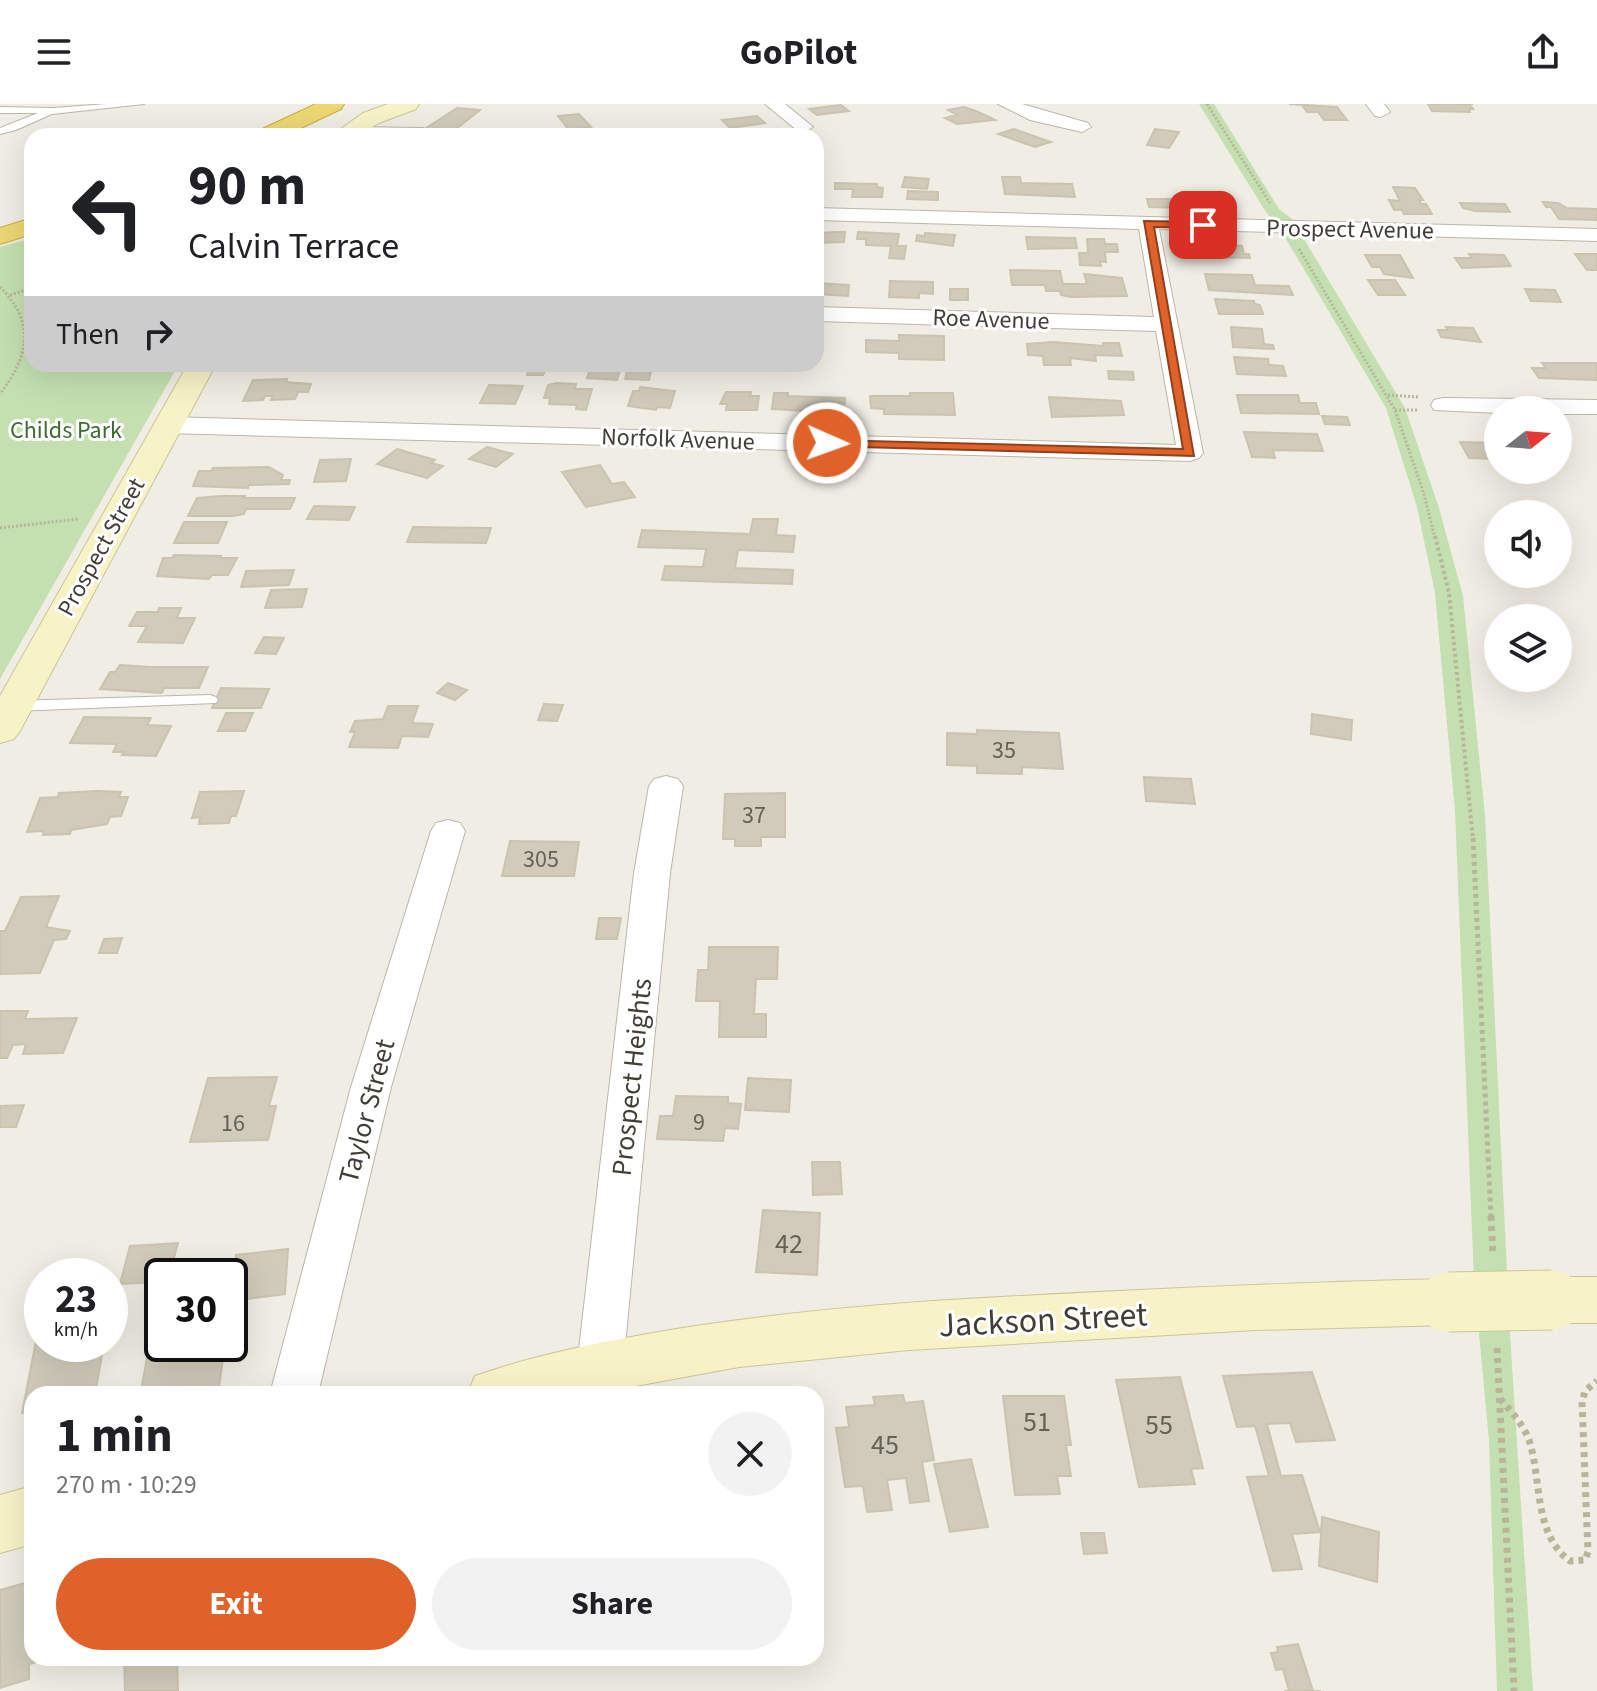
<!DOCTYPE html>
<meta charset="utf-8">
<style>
body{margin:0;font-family:"Source Sans 3",sans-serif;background:#f2f2f2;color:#202124;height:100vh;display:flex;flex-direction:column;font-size:30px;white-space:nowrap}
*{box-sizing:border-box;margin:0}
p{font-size:26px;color:#757577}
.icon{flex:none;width:44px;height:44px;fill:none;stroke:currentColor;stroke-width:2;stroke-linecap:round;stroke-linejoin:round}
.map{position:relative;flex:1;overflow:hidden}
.side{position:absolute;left:24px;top:1282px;width:800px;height:280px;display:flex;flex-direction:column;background:#fff;border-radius:24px;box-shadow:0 8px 32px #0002}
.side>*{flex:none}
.top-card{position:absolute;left:24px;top:24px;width:800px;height:244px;border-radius:24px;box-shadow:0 8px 32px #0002;background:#fff;color:#202124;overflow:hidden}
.needle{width:52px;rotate:73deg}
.tools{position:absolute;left:1484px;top:292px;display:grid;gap:16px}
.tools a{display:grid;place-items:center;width:88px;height:88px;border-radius:50%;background:#fff;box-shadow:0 8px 32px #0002;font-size:40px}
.speed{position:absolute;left:24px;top:1154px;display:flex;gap:16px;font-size:40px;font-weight:700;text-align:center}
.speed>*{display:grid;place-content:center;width:104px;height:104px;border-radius:50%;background:#fff;box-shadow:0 8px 32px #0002;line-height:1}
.speed small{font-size:20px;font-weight:400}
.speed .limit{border:4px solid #111;border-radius:12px;background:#fff;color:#111}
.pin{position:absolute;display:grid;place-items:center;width:68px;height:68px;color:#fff;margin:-34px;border-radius:16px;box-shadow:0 4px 12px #0006}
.me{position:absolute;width:88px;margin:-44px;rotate:92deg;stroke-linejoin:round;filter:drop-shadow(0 0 6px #0008)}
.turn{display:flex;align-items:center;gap:28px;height:168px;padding:0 32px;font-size:36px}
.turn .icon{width:104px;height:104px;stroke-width:2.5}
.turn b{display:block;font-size:56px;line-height:68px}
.then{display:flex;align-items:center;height:76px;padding:0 32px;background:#0003;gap:16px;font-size:30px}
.round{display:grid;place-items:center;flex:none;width:84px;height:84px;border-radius:42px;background:#f2f2f2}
.headline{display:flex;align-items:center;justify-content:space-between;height:136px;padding:0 32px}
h1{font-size:48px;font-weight:700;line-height:60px}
.button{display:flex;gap:16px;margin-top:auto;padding:16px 32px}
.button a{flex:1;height:92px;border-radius:48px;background:#e0622b;color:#fff;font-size:32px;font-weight:700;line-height:92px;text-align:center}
.button a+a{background:#f2f2f2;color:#202124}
header{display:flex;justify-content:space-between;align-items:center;height:104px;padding:0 32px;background:#fff;font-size:36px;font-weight:700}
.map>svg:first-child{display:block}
.green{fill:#c4e0b1}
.building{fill:#d0cbbb;stroke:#cac4af;stroke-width:2}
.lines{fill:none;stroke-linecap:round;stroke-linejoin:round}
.lane-casing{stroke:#bab7a8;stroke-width:2}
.street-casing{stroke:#bab7a8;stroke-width:2}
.secondary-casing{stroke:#cbc599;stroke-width:2}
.highway-casing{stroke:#caad44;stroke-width:2}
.path-far3{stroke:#bab49b;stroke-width:3;stroke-dasharray:2 2;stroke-linecap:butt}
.path-far2{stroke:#bab49b;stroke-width:4;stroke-dasharray:3 3;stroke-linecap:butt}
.path-far1{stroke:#bab49b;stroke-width:5;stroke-dasharray:4 4;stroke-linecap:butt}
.path{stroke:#bab49b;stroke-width:7;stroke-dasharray:5 5;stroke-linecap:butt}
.lane{fill:#fff;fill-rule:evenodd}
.street{fill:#fff;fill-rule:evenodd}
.secondary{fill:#f8f3c7;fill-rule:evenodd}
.highway{fill:#ecd773;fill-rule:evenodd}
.secondary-bridge-casing{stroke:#cbc599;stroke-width:61;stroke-linecap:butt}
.secondary-bridge{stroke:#f8f3c7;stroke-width:59}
.route{fill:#e0622b;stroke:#92401c;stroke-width:2}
.labels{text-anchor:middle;stroke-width:6;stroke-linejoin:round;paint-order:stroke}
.far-street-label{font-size:24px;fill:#413e35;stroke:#fff}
.far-park-label{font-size:24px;fill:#3d6b30;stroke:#fff}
.number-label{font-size:24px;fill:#656156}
.street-label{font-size:28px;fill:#413e35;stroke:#fff}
.near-number-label{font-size:28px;fill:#656156}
.near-street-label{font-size:34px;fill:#413e35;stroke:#fff}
</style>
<header><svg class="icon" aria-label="menu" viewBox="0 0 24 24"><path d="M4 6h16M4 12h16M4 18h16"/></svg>GoPilot<svg class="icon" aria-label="share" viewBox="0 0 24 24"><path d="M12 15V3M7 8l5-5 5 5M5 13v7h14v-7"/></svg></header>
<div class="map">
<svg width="1597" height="1587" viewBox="0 0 1597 1587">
<rect width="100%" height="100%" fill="#f0eee4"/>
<path class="green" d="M1199 0H1214L1279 105 1292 115 1405 304 1439 404 1463 492 1485 711 1510 1230 1533 1587H1497L1489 1337 1474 1176 1455 707 1435 489 1417 403 1386 304 1286 135 1264 105Z
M32 134V260H179L0 575V143Z"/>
<path class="building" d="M1289 0 1337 3 1347 16H1324L1318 8H1307L1302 1Z
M1428 0H1473H1469L1473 5H1469L1470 8 1432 7Z
M841 1 849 7 817 11 809 5Z
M964 3 976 7 995 16 957 20 945 14 957 11 948 6Z
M457 4 480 6 451 29 423 26Z
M579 10 591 23 569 26 558 12Z
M757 12 765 19 730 24 722 16Z
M1014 25 1051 38 1035 43 998 30Z
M1155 25 1179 28 1169 44 1147 41Z
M905 73 929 75 927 85 902 83Z
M1002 73H1020L1021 79 1072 80 1075 93 1005 90Z
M835 79 877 80V83L883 84 882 93H852L853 85H835Z
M1393 83 1415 84 1423 96H1419L1421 100H1426L1432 110H1404L1402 106H1394L1389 96 1400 97Z
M908 87 938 88V96L907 95Z
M1182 88H1206L1208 100 1177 96 1176 92 1183 93Z
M1147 95H1174L1180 104 1149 103Z
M1543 98 1558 99 1567 104 1597 105V116L1559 115 1551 103H1546Z
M1460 99 1505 100 1510 108 1475 107 1463 104Z
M836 128H845L844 138 816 139V129Z
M858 128 899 130 897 142H906L904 155 889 154 891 142 866 141V135H857Z
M925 129 955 131 953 142 916 137 917 131 925 132Z
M1026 133 1075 134 1077 144 1028 145Z
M1087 135H1104L1105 140H1117L1118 148H1105L1106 158 1100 157 1101 162 1080 161 1079 149H1088Z
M1200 139 1242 142 1244 150H1249L1250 154 1203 153Z
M1469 150 1504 151 1511 162 1462 164 1455 154H1472Z
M1575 150H1597V166H1587Z
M1365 151H1400L1413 174 1384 170 1380 163H1372Z
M1010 166 1060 167 1063 180H1087L1084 170 1122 174 1127 192 1071 193 1061 191 1060 187H1046L1045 181H1012Z
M1205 170 1252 171 1255 181 1289 182 1293 191 1209 186Z
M1368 176H1395L1405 191H1378Z
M890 177 933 178V190L919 189V194L889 193Z
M816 179 849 181 848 192 816 190Z
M950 185H968V196H950Z
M1525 185 1555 186 1561 198 1531 197Z
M1215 195 1254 197 1255 200 1260 201 1263 210H1219Z
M1231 223 1262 225 1264 240 1273 241 1274 245 1233 243Z
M1446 223 1473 224 1481 238 1441 233 1438 226H1448Z
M899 231 944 232V256L899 255V249L866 248V236L899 237Z
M1053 238 1104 242 1103 239H1119L1122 252 1095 251 1096 257 1070 254 1071 261H1044L1043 252 1028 251 1027 240Z
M1234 253 1268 255 1269 261 1283 262 1286 272 1237 270Z
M1542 259H1597V276L1539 274 1532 264H1546Z
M531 260 547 261 543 271H527Z
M591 261 621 263 617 276 587 274Z
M628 263 652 264 649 276 625 275Z
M1108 267 1133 268 1134 276 1109 275Z
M287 275 286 278 311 280 308 288H298L295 295 271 296 273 292H265L263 296 243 297 253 276Z
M556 279 576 280 575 285H592L586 306 576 305 577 301 549 300 550 294H544L548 281Z
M489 281 523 282 515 300 480 299Z
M640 283 675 287 670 304 657 303 656 306 628 302 633 287H639Z
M726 288H751L750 292H759L757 306H726L727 300H720Z
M774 289H788V292L845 294 844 309 772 305Z
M910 289H953L955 311 884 310V305L871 304 870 292H910Z
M1237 291H1298L1300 299H1316L1319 310 1241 309Z
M1049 293 1121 297 1124 311 1052 313Z
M1322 312 1347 313 1350 321 1325 320Z
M1244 328 1317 330 1323 347 1273 346 1275 354 1252 353Z
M1460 338 1498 339V355L1469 354Z
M487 343 513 350 496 363 469 355Z
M397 345 435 356 431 359 443 362 427 374 377 360Z
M351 355 346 377 314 378 320 356Z
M600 361 612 380 624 378 635 393 586 403 562 368Z
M269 363 283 371 281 376H290L289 380 249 381 248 384 193 382 199 367H211L213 364Z
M220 392H245L244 394H295L290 405H246L244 410 234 412H188L197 394Z
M314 402 355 403 349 416 307 415Z
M753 415H778L776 431 795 432 793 448 738 446 735 464 793 466 792 480 662 476 665 462 703 463 706 445 638 443 642 426 750 430Z
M184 418H227L218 439H174Z
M413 423 491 424 486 439 407 438Z
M174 451 221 452 220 454H237L228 471H212L209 475 157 472 163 454H172Z
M294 466 289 481 241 483 246 467Z
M307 485 302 503 265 504 271 486Z
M159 504H181L177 514H195L183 539 138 538 147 522H129L137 508H158Z
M264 533 284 534 276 550 255 549Z
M120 561 150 563H208L199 584H164L162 589 100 585 110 568H115Z
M448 579 467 586 455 596 437 589Z
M221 584 269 585 261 604H212Z
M544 600 563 601 557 617 538 616Z
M388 602H418L412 619 433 620 428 633 402 632 398 644 349 643 355 628H350L355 617 383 615Z
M226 609H253L245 627H218Z
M1312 610 1352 616 1351 636 1311 630Z
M84 613 151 614 147 621 171 622 156 652 122 651 124 648H113L117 640 70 639Z
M977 626 1059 629 1063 665 1022 663V670L977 669V662L947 661V629L977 630Z
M1144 673 1191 675 1195 700 1146 697Z
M97 687 121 688 119 693H128L121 712 110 713 107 720 71 726 70 730 43 731 44 727 27 728 40 694 58 693 59 689Z
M244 687 236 712H231L229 719 199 720 200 713 192 714 200 688Z
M785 689V733H761V742H735V735H723L725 690Z
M510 737 579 738 574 772H502Z
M59 792 46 823 70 827 66 835 54 836 40 869 0 870V827H5L21 793Z
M599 814H621L617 835H596Z
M122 834 117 849H99L104 835Z
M709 843H778L777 875H756L754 910H766V933H719L720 897H696L698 866H708Z
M0 907H28L25 915 77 914 63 949 23 950 26 940 13 941 7 954H0Z
M277 973 269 1002H276L268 1036 190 1038 208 974Z
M748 974 791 976 789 1008 745 1006Z
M676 992 728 993V999L741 1000 738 1025 725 1024 723 1037 657 1035 660 1012H673Z
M24 1001 16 1023H0V1002Z
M812 1058H840L842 1090 813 1091Z
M763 1106 820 1109 817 1171 756 1168Z
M178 1139 169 1172H162V1178L120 1180 130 1142Z
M288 1145 285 1190 231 1197 236 1151Z
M162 1219V1240H225L218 1290H167L168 1283 141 1287 153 1220Z
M42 1236V1240H104L95 1290H32V1307L22 1309 36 1237Z
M1312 1268 1335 1336 1296 1338 1290 1319 1267 1320 1281 1372 1302 1371 1320 1428 1292 1430 1302 1465 1273 1467 1247 1373 1269 1372 1255 1322 1237 1323 1223 1272Z
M1180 1273 1203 1364 1191 1365 1195 1380 1139 1383 1116 1276Z
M903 1291 905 1299 923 1297 934 1356 922 1358 929 1397 910 1399 906 1374 887 1376 892 1406 867 1408 863 1382 845 1383 836 1324 849 1323 846 1303 875 1301 873 1293Z
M1003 1292H1064L1071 1341H1066L1071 1372H1057L1060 1390 1015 1391Z
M971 1355 988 1423 950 1428 934 1360Z
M1322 1413 1379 1428 1377 1478 1319 1462Z
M1081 1429H1104L1107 1449 1084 1450Z
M28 1478V1493L32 1492V1554H50L29 1560V1575L0 1584V1486Z
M1298 1540 1313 1587H1321H1284H1289L1283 1565 1276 1566 1271 1549 1278 1548 1277 1543Z
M124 1554H177L178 1587H125Z"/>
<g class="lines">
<g class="lane-casing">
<path id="lane" d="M107 0H144L52 10 16 26 0 30V24L38 9H0V3L53 4Z
M350 23 423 24 428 27 423 30 347 28Z
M210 591 216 593 218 596 216 599 14 607 6 602 14 597Z"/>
</g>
<g class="street-casing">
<path id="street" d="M765 0H785L813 23 804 28 798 27Z
M998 0H1022L1088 19 1091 23 1082 28 1030 16Z
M1366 0H1384L1390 8 1381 13 1375 12Z
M816 104 1597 125V137L1159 125 1203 349 1199 354 1190 357 167 329 158 326 154 321 158 316 167 313 1176 341 1156 227 816 217V203L1154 213 1139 125 816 116Z
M1443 294 1597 296V310H1558V306H1498V309L1434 306 1431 301 1434 296Z
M666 672 678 675 683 682 670 769 623 1263 617 1277 600 1283 583 1277 577 1263 634 769 649 682 654 675Z
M448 716 460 719 465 727 391 983 318 1290H270L351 983 431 727 436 719Z"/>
</g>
<g class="secondary-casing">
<path id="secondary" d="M388 0H419L416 5 379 19 358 32H331L363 9Z
M188 260H216L20 627 14 635 0 639V592Z
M1552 1173H1597V1219H1552L1532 1212 1524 1196 1532 1180Z
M1448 1175 1468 1181 1476 1198 1468 1215 1448 1221 1256 1226 909 1246 739 1263 592 1290H467L475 1272C534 1251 597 1239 658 1228 771 1209 886 1199 1001 1193 1150 1185 1299 1178 1448 1175Z
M32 1382V1440L0 1449V1391Z"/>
</g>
<g class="highway-casing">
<path id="highway" d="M316 0H344L341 5 284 32H255L258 27Z
M32 114V130L0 140V124Z"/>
</g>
<path class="path-far3" d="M1207 0 1270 99
M1299 145 1395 306 1423 387 1435 434
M0 183C36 219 29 252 0 290
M10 191 32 184
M1388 291 1419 293
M1395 306H1417
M0 424 78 415"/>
<path class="path-far2" d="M1435 432 1449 489 1473 736"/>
<path class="path-far1" d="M1473 734 1491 1114"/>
<path class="path" d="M1491 1112 1493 1151
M1497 1244 1514 1587
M1500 1295C1511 1307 1523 1320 1529 1336 1542 1375 1533 1430 1570 1457L1585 1456 1588 1448 1582 1298 1585 1287 1597 1277"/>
<use href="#lane" class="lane"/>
<use href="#street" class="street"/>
<use href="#secondary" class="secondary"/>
<use href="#highway" class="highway"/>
<g class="secondary-bridge-casing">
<path id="secondary-bridge" d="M1448 1198 1552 1196"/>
</g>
<use href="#secondary-bridge" class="secondary-bridge"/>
</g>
<path class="route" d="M1144 117 1203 118 1208 121 1203 124 1154 123 1194 352 822 342 821 339 827 336 1183 345Z"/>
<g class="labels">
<g class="far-street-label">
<text transform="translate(1350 125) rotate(1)" y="8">Prospect Avenue</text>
<text transform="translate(991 215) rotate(2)" y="8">Roe Avenue</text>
<text transform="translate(678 335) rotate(2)" y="8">Norfolk Avenue</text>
<text transform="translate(101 443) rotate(-61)" y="8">Prospect Street</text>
</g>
<g class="far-park-label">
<text x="66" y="334">Childs Park</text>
</g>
<g class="number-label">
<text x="1004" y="654">35</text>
<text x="754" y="719">37</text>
<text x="541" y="763">305</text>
<text x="699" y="1026">9</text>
<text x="233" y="1027">16</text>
</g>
<g class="street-label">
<text transform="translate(631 973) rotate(-84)" y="10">Prospect Heights</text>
<text transform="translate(366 1007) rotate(-75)" y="10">Taylor Street</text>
</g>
<g class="near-number-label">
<text x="789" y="1149">42</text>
<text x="1037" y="1327">51</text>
<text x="1159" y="1330">55</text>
<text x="885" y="1350">45</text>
</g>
<g class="near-street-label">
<text transform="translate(1043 1215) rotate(-3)" y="12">Jackson Street</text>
</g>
</g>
</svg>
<div class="tools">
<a><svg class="needle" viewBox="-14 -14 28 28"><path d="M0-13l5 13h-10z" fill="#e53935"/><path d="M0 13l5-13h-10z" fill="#757577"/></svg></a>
<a><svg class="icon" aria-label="sound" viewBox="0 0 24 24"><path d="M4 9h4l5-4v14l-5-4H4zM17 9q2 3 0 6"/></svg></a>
<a><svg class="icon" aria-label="layers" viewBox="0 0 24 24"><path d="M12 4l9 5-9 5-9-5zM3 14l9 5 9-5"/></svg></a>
</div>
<div class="speed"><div>23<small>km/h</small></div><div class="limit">30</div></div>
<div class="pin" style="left:1203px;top:121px;background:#d93025"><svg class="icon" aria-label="arrive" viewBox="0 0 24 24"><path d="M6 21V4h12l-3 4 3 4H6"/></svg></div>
<svg class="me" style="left:827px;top:339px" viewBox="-20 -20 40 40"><circle r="17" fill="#e0622b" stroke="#fff" stroke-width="3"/><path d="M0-11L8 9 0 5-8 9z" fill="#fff"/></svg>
<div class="top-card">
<div class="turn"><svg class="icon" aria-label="left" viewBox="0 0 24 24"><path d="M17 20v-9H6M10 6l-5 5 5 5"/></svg><div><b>90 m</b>Calvin Terrace</div></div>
<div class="then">Then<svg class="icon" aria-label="right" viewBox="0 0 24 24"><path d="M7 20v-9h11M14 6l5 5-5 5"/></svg></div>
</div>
<section class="side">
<div class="headline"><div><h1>1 min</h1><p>270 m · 10:29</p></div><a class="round"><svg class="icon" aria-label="close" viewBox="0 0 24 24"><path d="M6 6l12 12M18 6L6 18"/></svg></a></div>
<div class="button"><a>Exit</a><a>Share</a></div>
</section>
</div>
